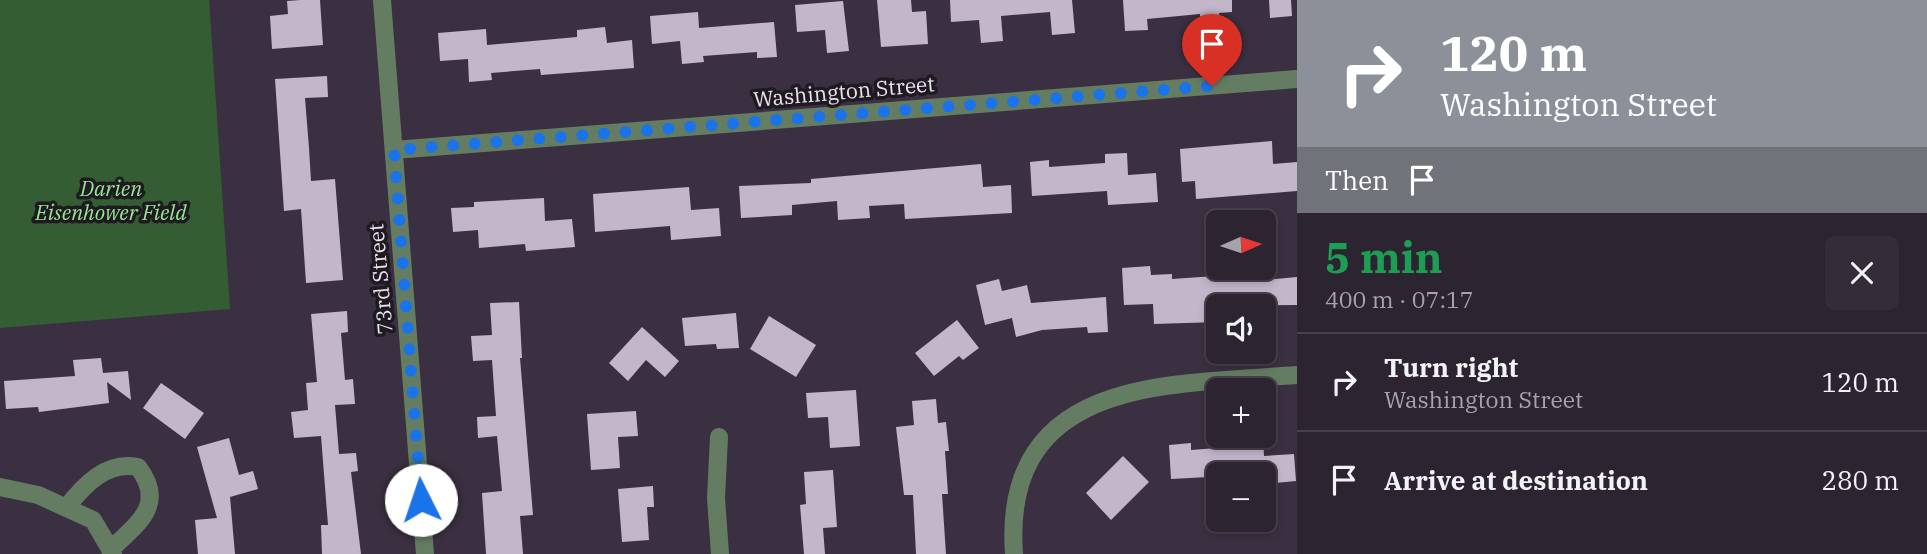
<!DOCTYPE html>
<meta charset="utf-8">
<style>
body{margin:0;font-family:"IBM Plex Serif",serif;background:#342c39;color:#f1f3f6;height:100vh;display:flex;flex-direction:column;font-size:26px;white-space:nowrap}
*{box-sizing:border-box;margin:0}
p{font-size:23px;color:#a6a4ab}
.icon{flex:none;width:38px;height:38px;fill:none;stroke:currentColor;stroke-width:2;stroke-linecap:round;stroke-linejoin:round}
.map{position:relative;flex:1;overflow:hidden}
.side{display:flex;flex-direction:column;background:#2c2431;width:630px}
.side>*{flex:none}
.top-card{background:#8c9099;color:#fff;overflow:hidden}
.needle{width:46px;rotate:87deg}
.buttons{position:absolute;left:1206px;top:210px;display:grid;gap:14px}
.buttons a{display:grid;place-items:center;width:70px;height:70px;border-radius:10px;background:#2c2431;box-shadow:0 4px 10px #0003,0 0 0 2px #48414d;font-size:35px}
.pin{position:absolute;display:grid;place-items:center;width:60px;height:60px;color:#fff;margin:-72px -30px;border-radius:50% 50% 50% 0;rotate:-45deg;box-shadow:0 0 7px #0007}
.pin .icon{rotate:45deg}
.me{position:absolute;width:77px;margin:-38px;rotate:356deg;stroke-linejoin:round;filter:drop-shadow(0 0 5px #0008)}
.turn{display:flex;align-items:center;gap:24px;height:147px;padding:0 28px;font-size:32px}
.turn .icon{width:91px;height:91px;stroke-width:2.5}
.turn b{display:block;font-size:49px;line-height:60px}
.then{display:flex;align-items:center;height:66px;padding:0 28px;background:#0003;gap:14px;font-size:26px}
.round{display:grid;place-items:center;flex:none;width:74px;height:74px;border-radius:10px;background:#342c39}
.headline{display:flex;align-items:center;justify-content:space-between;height:119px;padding:0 28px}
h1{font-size:42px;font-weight:700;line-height:52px;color:#1e9e55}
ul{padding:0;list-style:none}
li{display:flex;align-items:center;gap:21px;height:98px;padding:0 28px;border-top:2px solid #48414d}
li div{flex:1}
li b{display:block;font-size:26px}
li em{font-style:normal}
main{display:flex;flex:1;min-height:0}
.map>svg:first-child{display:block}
.green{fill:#355d33}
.building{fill:#c3b6cb}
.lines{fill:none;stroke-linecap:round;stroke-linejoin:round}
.minor{stroke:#647d62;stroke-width:18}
.route{stroke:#1a73e8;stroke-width:12;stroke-dasharray:0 21.6}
.labels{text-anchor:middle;stroke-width:7;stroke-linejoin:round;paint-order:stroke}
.street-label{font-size:21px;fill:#e9e2ed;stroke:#1f1a22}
.park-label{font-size:21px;font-style:italic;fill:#95e78f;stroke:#1f1a22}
</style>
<main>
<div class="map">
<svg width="1297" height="554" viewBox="0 0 1297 554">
<rect width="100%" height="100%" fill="#3b3041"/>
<path class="green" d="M0 0H209L230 309 0 328Z"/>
<path class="building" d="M301 0H320L323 45 272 49 270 16 288 14 287 1Z
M877 0H911L912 12 926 11 928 44 881 47Z
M950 0H1072L1075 33 1052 35 1050 12 1001 16 1003 41 981 43 979 20 951 22Z
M1123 0H1232V12L1219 13 1220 19 1200 21V14L1147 19 1148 30 1125 31Z
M1269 0H1291L1292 16 1270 18Z
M843 1 849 51 827 53 825 30 797 32 795 5Z
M698 12 699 28 774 22 777 57 757 58V52L703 56 704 62 682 64 680 41 652 44 650 16Z
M605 27 607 43 632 40 634 68 541 75 540 69 491 73 492 80 469 82 468 59 440 61 438 33 486 29 487 45 577 37V30Z
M327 76 328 97 305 98 309 148 311 181 335 179 343 280 306 283 301 209 284 211 275 79Z
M1272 141 1273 164 1297 162V191L1196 199 1195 181 1182 182 1180 149Z
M1127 153 1128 175 1156 173 1158 202 1108 205 1107 191 1032 196 1030 162 1049 160V167L1105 163V154Z
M981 164 983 187 1011 185 1012 213 905 219 904 204 869 206 870 218 838 220 837 201 792 205V215L741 218 739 186 811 183V179Z
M689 187 691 210 719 208 721 236 671 240 670 226 595 232 593 194Z
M544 198 545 221 572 219 575 247 526 251 525 244 479 248 478 230 453 232 451 208 474 207V202Z
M1150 266 1151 275 1172 274V279L1244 274V282L1297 277V305L1218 306V322L1154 324 1153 304 1124 305 1122 268Z
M999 279 1002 291 1027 285 1031 303 1106 297 1108 332 1088 333 1087 327 1042 330 1016 337 1012 318 985 325 976 285Z
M519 302 522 358H520L533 515 520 516 523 554H486L482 493 502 491 497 436 478 438 477 417 496 416 492 360 473 361 471 336 492 335 490 303Z
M347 311 348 332 341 333 345 380 353 379 355 404 335 405 339 454 356 453 358 471 351 472 361 554H322L321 525H328L321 436 294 438 291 412 308 410 306 383 317 382 311 314Z
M736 313 739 348 717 349 716 344 685 346 682 318Z
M769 316 816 345 796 377 750 349Z
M957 320 979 348 963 360 959 356 934 376 915 353Z
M642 327 679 361 665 377 646 360 628 381 609 363Z
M101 358 103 373 128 371 131 400 107 382 109 403 39 412 38 407 6 409 4 381 75 376 73 360Z
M161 383 204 413 185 439 143 408Z
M856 390 860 446 830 448 828 417 808 418 806 393Z
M936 399 938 423 946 422 949 451H945L948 494H942L946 554H916L913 495H904L896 427 914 425 912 401Z
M636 411 638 436 618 437 620 468 591 470 587 414Z
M1263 436 1264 456 1294 454 1296 481 1264 484V474L1171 479 1169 445 1191 443V450L1243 446 1242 437Z
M229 438 239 475 253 471 258 489 230 497 235 554H198L195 520 217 518 197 447Z
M1123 456 1149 482 1111 520 1086 493Z
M833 470 837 527 823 528 825 554H804L800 505 806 504 804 472Z
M653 486 654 507H647L649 540 622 542 618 489Z"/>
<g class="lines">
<path class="minor" d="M382 0 425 554
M394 150 1297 79
M719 437 716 498 720 554
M0 487 38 495 93 520 113 554
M66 508C84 485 106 461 138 467 167 505 137 524 110 550
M1014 554C1001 375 1172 385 1297 375"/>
</g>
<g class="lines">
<path class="route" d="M421 500 394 150 1212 86"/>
</g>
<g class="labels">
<g class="street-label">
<text transform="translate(844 92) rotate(-5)" y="7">Washington Street</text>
<text transform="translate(381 279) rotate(-95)" y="7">73rd Street</text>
</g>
<g class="park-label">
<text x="111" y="196">Darien<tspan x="111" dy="24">Eisenhower Field</tspan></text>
</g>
</g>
</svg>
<div class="buttons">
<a><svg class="needle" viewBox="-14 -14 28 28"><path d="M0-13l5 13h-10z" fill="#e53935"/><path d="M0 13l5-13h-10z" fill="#a6a4ab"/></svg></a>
<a><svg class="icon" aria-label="sound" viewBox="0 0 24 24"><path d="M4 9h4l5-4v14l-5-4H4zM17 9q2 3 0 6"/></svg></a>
<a>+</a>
<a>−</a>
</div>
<div class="pin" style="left:1212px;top:86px;background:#d93025"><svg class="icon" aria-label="arrive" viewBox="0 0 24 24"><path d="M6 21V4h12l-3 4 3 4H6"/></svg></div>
<svg class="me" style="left:421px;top:500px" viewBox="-20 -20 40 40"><circle r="19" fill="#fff"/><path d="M0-13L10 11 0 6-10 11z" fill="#1a73e8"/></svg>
</div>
<section class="side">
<div class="top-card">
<div class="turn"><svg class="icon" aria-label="right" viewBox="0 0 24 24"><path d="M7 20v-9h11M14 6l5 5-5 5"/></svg><div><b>120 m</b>Washington Street</div></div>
<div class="then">Then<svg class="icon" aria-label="arrive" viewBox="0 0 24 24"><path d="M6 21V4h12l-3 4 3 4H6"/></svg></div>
</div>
<div class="headline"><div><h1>5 min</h1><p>400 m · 07:17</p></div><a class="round"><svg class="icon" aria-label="close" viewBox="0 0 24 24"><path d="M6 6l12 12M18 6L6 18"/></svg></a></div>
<ul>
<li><svg class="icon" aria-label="right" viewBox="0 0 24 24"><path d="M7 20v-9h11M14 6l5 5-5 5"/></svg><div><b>Turn right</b><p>Washington Street</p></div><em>120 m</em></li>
<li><svg class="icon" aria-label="arrive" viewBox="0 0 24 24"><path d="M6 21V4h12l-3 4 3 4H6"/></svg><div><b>Arrive at destination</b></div><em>280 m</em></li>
</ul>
</section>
</main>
